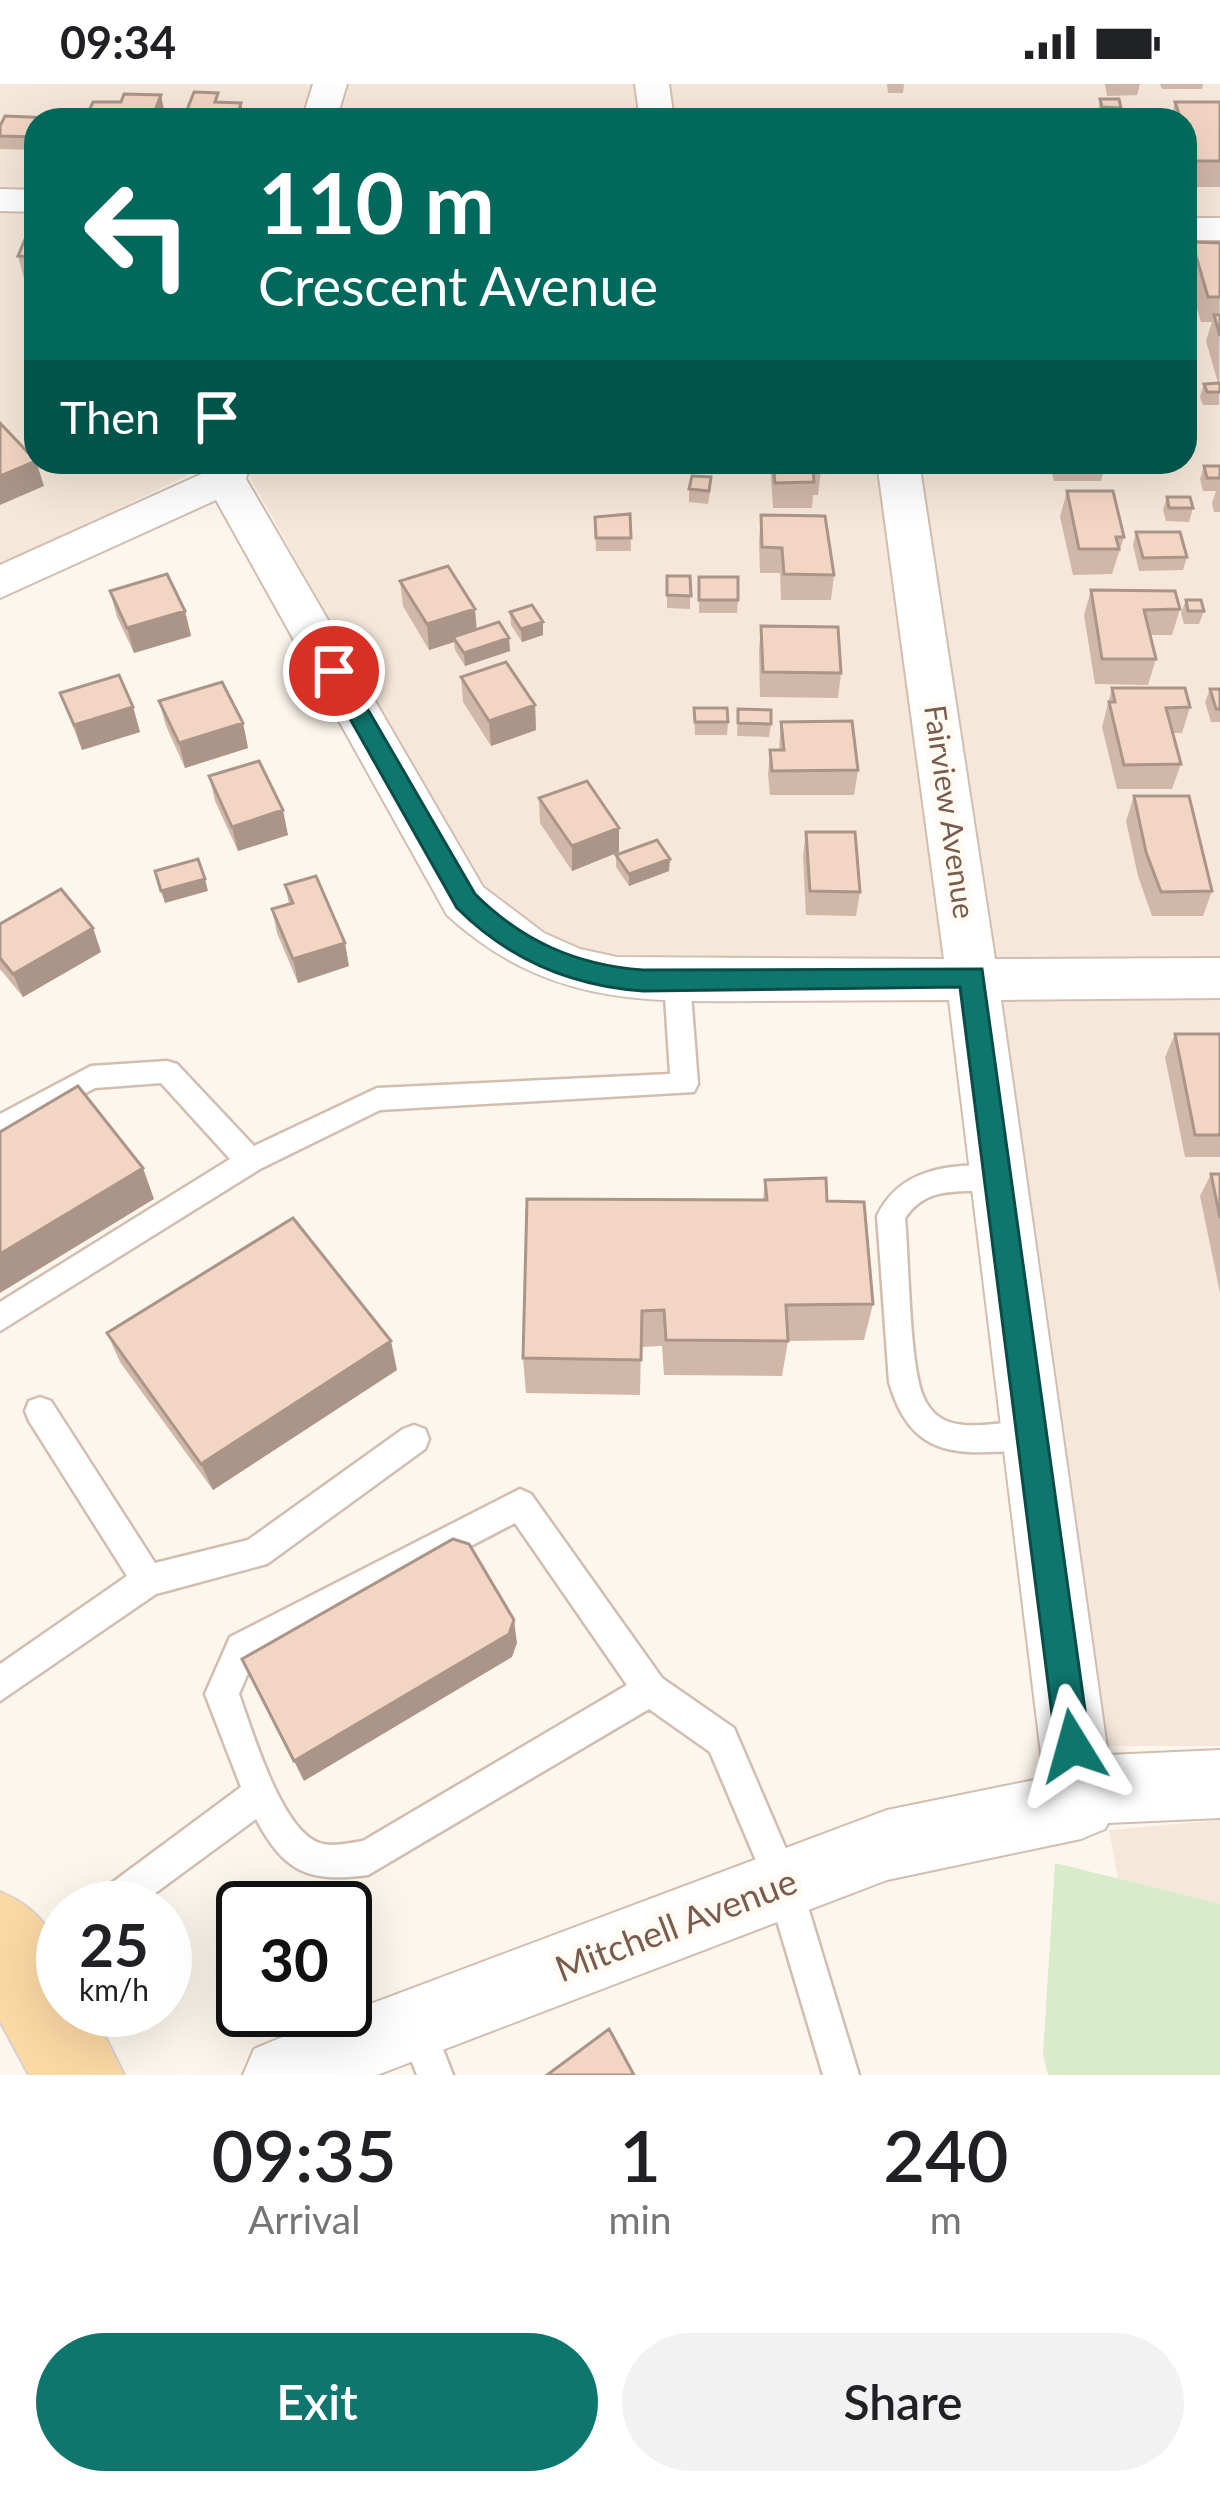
<!DOCTYPE html>
<style>
body{margin:0;font-family:Lato,sans-serif;background:#f2f2f2;color:#202124;height:100vh;display:flex;flex-direction:column;font-size:45px;white-space:nowrap}
*{box-sizing:border-box;margin:0}
p{font-size:39px;color:#757577}
.icon{flex:none;width:66px;height:66px;fill:none;stroke:currentColor;stroke-width:2;stroke-linecap:round;stroke-linejoin:round}
.map{position:relative;height:1991px;overflow:hidden}
.drawer{display:flex;flex-direction:column;background:#fff;flex:1}
.drawer>*{flex:none}
.guide{position:absolute;left:24px;top:24px;width:1173px;height:366px;border-radius:36px;box-shadow:0 12px 48px #0002;background:#00695c;color:#fff;overflow:hidden}
.speed{position:absolute;left:36px;top:1797px;display:flex;gap:24px;font-size:60px;font-weight:700;text-align:center}
.speed>*{display:grid;place-content:center;width:156px;height:156px;border-radius:50%;background:#fff;box-shadow:0 12px 48px #0002;line-height:1}
.speed small{font-size:30px;font-weight:400}
.speed .limit{border:6px solid #111;border-radius:18px;background:#fff;color:#111}
.pin{position:absolute;display:grid;place-items:center;width:102px;height:102px;color:#fff;margin:-51px;border:6px solid #fff;border-radius:50%;box-shadow:0 3px 12px #0007}
.me{position:absolute;width:132px;margin:-66px;rotate:352deg;stroke-linejoin:round;filter:drop-shadow(0 0 9px #0008)}
.turn{display:flex;align-items:center;gap:42px;height:252px;padding:0 36px;font-size:54px}
.turn .icon{width:156px;height:156px;stroke-width:2.5}
.turn b{display:block;font-size:84px;line-height:102px}
.then{display:flex;align-items:center;height:114px;padding:0 36px;background:#0003;gap:24px;font-size:45px}
.eta{display:flex;justify-content:space-evenly;align-items:center;height:204px;text-align:center}
.eta b{font-size:72px;font-weight:600;line-height:84px}
.action{display:flex;gap:24px;margin-top:auto;padding:24px 36px}
.action a{flex:1;height:138px;border-radius:72px;background:#0f766e;color:#fff;font-size:48px;font-weight:600;line-height:138px;text-align:center}
.action a+a{background:#f2f2f2;color:#202124}
.status{display:flex;justify-content:space-between;align-items:center;height:84px;padding:0 60px;background:#fff;direction:ltr}
.status svg{height:33px;fill:currentColor}
.map>svg:first-child{display:block}
.residential{fill:#f5e8da}
.green{fill:#d8ecc9}
.lines{fill:none;stroke-linecap:round;stroke-linejoin:round}
.lane-casing{stroke:#d1beb0;stroke-width:5}
.street-casing{stroke:#d1beb0;stroke-width:4}
.primary-casing{stroke:#dad1cd;stroke-width:4}
.lane{fill:#fff;fill-rule:evenodd}
.street{fill:#fff;fill-rule:evenodd}
.primary{fill:#fbd9a5;fill-rule:evenodd}
.wall{fill:#d1b7a8}
.shaded-wall{fill:#aa9588}
.building{fill:#f3d5c3;stroke:#aa9588;stroke-width:3}
.route{fill:#0f766e;stroke:#0a4d48;stroke-width:3}
.labels{text-anchor:middle;stroke-width:12;stroke-linejoin:round;paint-order:stroke}
.street-label{font-size:30px;fill:#7a5c4d;stroke:#fffaf3}
.near-street-label{font-size:36px;fill:#7a5c4d;stroke:#fffaf3}
</style>
<div class="status"><b>09:34</b><svg viewBox="0 0 49 12"><path d="M0 12V9h3v3zM5 12V6h3v6zM10 12V3h3v9zM15 12V0h3v12zM26 1h20v11H26zM47 4h2v5h-2z"/></svg></div>
<div class="map">
<svg width="1220" height="1991" viewBox="0 0 1220 1991">
<rect width="100%" height="100%" fill="#fdf6ec"/>
<path class="residential" d="M0 0H317L305 36H36V110L0 109Z
M345 0H1220V136H1185V36H333Z
M0 127 36 128V378H206L204 383 0 483Z
M1185 153H1220V879L985 877 912 378H1185Z
M246 378H883L954 879 626 874 569 861 512 827 469 789 245 384Z
M989 906 1220 909V1662H1103Z
M1220 1736V1991H1155L1109 1746Z"/>
<path class="green" d="M1055 1779 1220 1820V1991H1048L1043 1970Z"/>
<g class="lines">
<g class="lane-casing">
<path id="lane" d="M677 887 690 897 698 1000 694 1008 380 1026 260 1085 0 1247V1218L230 1075 161 999 95 1004 0 1054V1030L91 982 167 977 177 980 254 1062 377 1004 670 990 664 897Z
M998 1081 1008 1085 1012 1093 1008 1101C970 1115 933 1094 905 1134 909 1176 909 1278 923 1312 928 1324 937 1334 949 1338 980 1348 1014 1331 1043 1342L1047 1352 1043 1362 1032 1366C961 1370 912 1378 889 1298L877 1132C901 1083 949 1081 998 1081Z
M40 1313 51 1317 155 1479 248 1456 403 1345 414 1341 425 1345 429 1355 425 1365 267 1480 156 1510 0 1617V1580L127 1492 29 1337 25 1327 29 1317Z
M520 1405 531 1410 662 1594 734 1644 801 1800 859 1991H823L766 1800 710 1668 649 1625 368 1791C308 1799 284 1788 256 1735L135 1824H88L94 1812 241 1703 205 1610 230 1553ZM515 1439 627 1601 363 1757C349 1759 330 1764 317 1758 280 1742 252 1646 239 1610L254 1575Z
M415 1922 428 1927 453 1991H417L397 1940 402 1927Z"/>
</g>
<g class="street-casing">
<path id="street" d="M313 0H347L336 36H302Z
M635 0H669L674 36H640Z
M0 105 36 106V128L0 127Z
M1185 134H1220V156H1185Z
M208 378H250L246 395 483 803 544 849 580 865 617 873 944 875 877 378H919L995 875 1220 874V914L1001 916 1108 1671 1220 1666V1734L1108 1739 1105 1745 1081 1755 887 1796 377 1991H243L254 1965 280 1954 887 1726 1044 1694 949 916C884 916 820 917 756 917 633 918 543 918 447 831L216 416 0 514V481L206 388Z"/>
</g>
<g class="primary-casing">
<path id="primary" d="M0 1808C56 1831 63 1870 63 1926H92L124 1991H29L0 1937Z"/>
</g>
<use href="#lane" class="lane"/>
<use href="#street" class="street"/>
<use href="#primary" class="primary"/>
</g>
<path class="wall" d="M887 0H904L903 9H888Z
M1105 0H1140L1137 11 1107 12Z
M1160 0H1203L1202 5H1162Z
M1100 15 1121 24 1119 36H1099L1098 28Z
M1175 18H1220V103H1185V36H1171Z
M36 36V66L0 65V42Z
M36 153V198H25L18 172Z
M1192 158 1220 159 1219 321H1203L1200 313 1204 300 1218 299 1206 257 1212 238H1201L1185 184Z
M722 378H752L751 388 722 387Z
M770 378H835L834 386H821L818 411H813L812 424H773Z
M1049 378H1106L1101 397H1054Z
M1204 382H1220V428H1214L1212 419 1216 407H1203L1200 395Z
M689 405 710 407 708 420 689 418Z
M1067 407 1124 453 1112 490 1073 491 1060 433Z
M1167 413 1193 424 1189 438 1166 437 1163 426Z
M630 430 631 467H596L595 433Z
M761 431 834 491 831 516H781L780 489H760L759 457Z
M1136 448 1187 473 1183 486 1139 487 1133 461Z
M667 492H690V525L667 524Z
M699 493 738 516 737 529H699Z
M400 497 510 567 465 582 455 566 454 558 429 566 403 522Z
M1091 506 1180 525 1172 551H1150L1156 575 1148 601 1095 600 1084 531Z
M110 507 185 527 191 552 134 569 117 533Z
M1186 516 1204 527 1199 540H1184L1181 529Z
M510 528 543 538V551L522 558 511 541Z
M761 542 841 589 838 614 760 613 759 567Z
M461 593 535 621 536 646 491 662 463 618Z
M1112 604 1190 623 1182 649H1173L1181 680 1172 705H1117L1102 643Z
M1210 605H1220V638H1211L1205 618Z
M60 609 133 623 140 648 82 666Z
M159 617 243 639 248 664 185 684 166 642Z
M694 624 728 638 727 651H695Z
M738 625 771 640 769 653 737 652Z
M781 638 858 686 854 711H770L768 691 770 666H779Z
M209 692 288 751 238 767 215 717Z
M1134 712 1212 807 1203 832H1152L1138 792 1126 737Z
M539 714 619 768 572 787 540 739Z
M806 748 860 808 856 832 806 831 803 772Z
M616 771 669 787 629 802 616 783Z
M285 801 349 882 298 899 277 849 272 825 289 820Z
M0 840 93 844 101 868 23 913 0 885Z
M1175 950H1220V1073H1185L1165 973Z
M1211 1090H1220V1209L1200 1112Z
M765 1096 827 1117 873 1220 864 1256 788 1257 782 1292 664 1291 662 1262 641 1263 640 1311 526 1309 523 1274 763 1116Z
M107 1249 397 1286 213 1406 120 1278Z"/>
<path class="shaded-wall" d="M161 11 166 36H151Z
M241 19 244 36H236Z
M36 377 44 402 0 421V392Z
M475 525 477 550 453 553 454 558 429 566 427 540Z
M185 527 191 552 134 569 127 544Z
M543 538V551L522 558 521 545Z
M509 554 510 567 465 582 464 569Z
M535 621 536 646 491 662 489 637Z
M133 623 140 648 82 666 74 641Z
M243 639 248 664 185 684 179 659Z
M283 726 288 751 238 767 232 743Z
M619 744V768L572 787V762Z
M670 775 669 787 629 802V790Z
M205 795 208 807 165 819 161 807Z
M93 844 101 868 23 913 13 890Z
M345 859 349 882 298 899 293 875Z
M143 1084 154 1115 0 1209V1170Z
M391 1257 397 1286 213 1406 201 1380Z
M514 1536 517 1559 512 1573 304 1697 294 1677Z"/>
<path class="building" d="M194 8 218 9 215 18 241 19 236 36H183Z
M124 10 161 11 151 36H106L107 34 86 33 93 18H121Z
M1100 15H1119L1121 24 1102 23Z
M1175 18H1220V77H1188L1185 69V54H1187L1185 36H1181Z
M945 30H995L997 36H946Z
M5 32 52 34 51 36H36V53L0 52V42Z
M26 153H36V173L18 172Z
M1192 158 1220 159V213H1208Z
M1214 231H1220V252Z
M1220 299V308H1207L1204 300Z
M0 339 36 377 0 392Z
M773 378H820L821 385H813L814 398 775 399Z
M1204 382H1220V394H1207Z
M692 392 711 393 709 407 689 405Z
M1067 407H1113L1124 453H1116L1119 465H1079Z
M1167 413H1190L1193 424H1169Z
M630 430 631 454H596L595 433Z
M761 431 825 432 834 491 784 490 782 464 762 463Z
M1136 448H1180L1187 473 1143 474Z
M448 482 475 525 427 540 400 497Z
M167 490 185 527 127 544 110 507Z
M667 492H690L691 512 667 511Z
M699 493H738V516H699Z
M1091 506 1175 507 1180 525 1144 526 1156 575H1102Z
M1186 516H1201L1204 527H1188Z
M532 521 543 538 521 545 510 528Z
M499 538 509 554 464 569 453 553Z
M761 542 838 543 841 589 763 588Z
M506 578 535 621 489 637 461 593Z
M119 591 133 623 74 641 60 609Z
M222 598 243 639 179 659 159 617Z
M1112 604H1185L1190 623 1166 624 1181 680 1124 681 1109 618H1115Z
M1210 605H1220V625H1216Z
M694 624H727L728 638H695Z
M738 625 771 626V640L738 639Z
M852 637 858 686 772 687 770 666H784L781 638Z
M259 677 283 726 232 743 209 692Z
M587 697 619 744 572 762 539 714Z
M1134 712H1189L1212 807 1161 808 1146 768Z
M806 748H855L860 808 810 807Z
M657 756 670 775 629 790 616 771Z
M198 775 205 795 161 807 155 787Z
M316 792 345 859 293 875 272 825 293 819 285 801Z
M61 805 93 844 13 890 0 874V840Z
M1175 950H1220V1051H1195Z
M78 1002 143 1084 0 1170V1048Z
M1211 1090H1220V1134Z
M826 1094 827 1117 864 1118 873 1220 786 1221 788 1257 666 1256 664 1226 642 1227 641 1276 523 1274 527 1115 767 1116 765 1096Z
M293 1134 391 1257 201 1380 107 1249Z
M453 1455 469 1460 514 1536 509 1550 294 1677 242 1575Z
M609 1945 634 1991H547Z"/>
<path class="route" d="M334 579 342 581 475 810C522 857 576 881 643 886L982 885 1090 1662 1085 1674 1073 1679 1061 1674 1056 1662 960 903 643 907C571 902 508 875 457 824L323 587Z"/>
<g class="labels">
<g class="street-label">
<text transform="translate(949 728) rotate(82)" y="10">Fairview Avenue</text>
</g>
<g class="near-street-label">
<text transform="translate(676 1841) rotate(-21)" y="13">Mitchell Avenue</text>
</g>
</g>
</svg>
<div class="speed"><div>25<small>km/h</small></div><div class="limit">30</div></div>
<div class="pin" style="left:334px;top:587px;background:#d93025"><svg class="icon" aria-label="arrive" viewBox="0 0 24 24"><path d="M6 21V4h12l-3 4 3 4H6"/></svg></div>
<svg class="me" style="left:1073px;top:1662px" viewBox="-20 -20 40 40"><path d="M0-17L14 15 0 8-14 15z" fill="#0f766e" stroke="#fff" stroke-width="4"/></svg>
<div class="guide">
<div class="turn"><svg class="icon" aria-label="left" viewBox="0 0 24 24"><path d="M17 20v-9H6M10 6l-5 5 5 5"/></svg><div><b>110 m</b>Crescent Avenue</div></div>
<div class="then">Then<svg class="icon" aria-label="arrive" viewBox="0 0 24 24"><path d="M6 21V4h12l-3 4 3 4H6"/></svg></div>
</div>
</div>
<section class="drawer">
<div class="eta">
<div><b>09:35</b><p>Arrival</p></div>
<div><b>1</b><p>min</p></div>
<div><b>240</b><p>m</p></div>
</div>
<div class="action"><a>Exit</a><a>Share</a></div>
</section>
